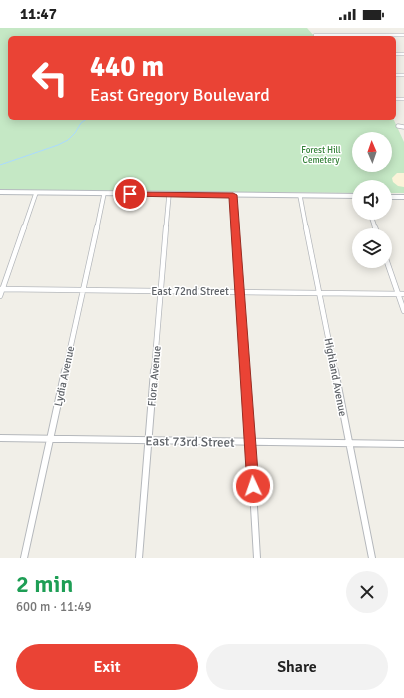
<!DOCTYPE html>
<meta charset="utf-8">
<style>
body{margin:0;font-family:Signika,sans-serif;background:#f2f2f2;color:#222;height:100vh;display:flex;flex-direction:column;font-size:15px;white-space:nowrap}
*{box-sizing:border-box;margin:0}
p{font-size:13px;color:#767676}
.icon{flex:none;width:22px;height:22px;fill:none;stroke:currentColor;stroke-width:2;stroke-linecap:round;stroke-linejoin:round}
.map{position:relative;height:530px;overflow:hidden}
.drawer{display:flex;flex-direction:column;background:#fff;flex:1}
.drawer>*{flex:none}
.guide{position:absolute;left:8px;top:8px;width:388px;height:84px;border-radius:6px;box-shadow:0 2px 10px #0003;background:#ea4335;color:#fff;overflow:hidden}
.needle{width:26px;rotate:358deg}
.tools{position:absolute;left:352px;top:104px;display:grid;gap:8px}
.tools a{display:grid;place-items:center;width:40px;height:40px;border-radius:50%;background:#fff;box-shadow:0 2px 10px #0003;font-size:20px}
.pin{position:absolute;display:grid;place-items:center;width:34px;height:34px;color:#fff;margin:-17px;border:2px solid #fff;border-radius:50%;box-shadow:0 1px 4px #0007}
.me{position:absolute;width:44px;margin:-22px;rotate:357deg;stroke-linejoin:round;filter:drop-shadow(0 0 3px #0008)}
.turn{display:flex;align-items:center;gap:14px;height:84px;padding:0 16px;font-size:18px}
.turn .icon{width:52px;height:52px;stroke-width:2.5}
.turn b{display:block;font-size:28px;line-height:34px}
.round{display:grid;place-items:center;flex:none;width:42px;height:42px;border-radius:21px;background:#f2f2f2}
.headline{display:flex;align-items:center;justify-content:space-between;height:68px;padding:0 16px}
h1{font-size:24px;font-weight:600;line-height:30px;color:#1e9e55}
.cta{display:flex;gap:8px;margin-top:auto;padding:8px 16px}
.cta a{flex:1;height:46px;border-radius:24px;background:#ea4335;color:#fff;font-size:16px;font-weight:600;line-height:46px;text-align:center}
.cta a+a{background:#f2f2f2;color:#222}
.status{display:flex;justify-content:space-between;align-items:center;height:28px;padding:0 20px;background:#fff;direction:ltr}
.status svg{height:11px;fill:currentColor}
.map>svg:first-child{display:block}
.green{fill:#c5e8c5;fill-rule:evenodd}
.sand{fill:#fbf3d9}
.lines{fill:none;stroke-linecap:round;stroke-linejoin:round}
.stream{stroke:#aadaff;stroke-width:1}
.minor-far3-casing{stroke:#b5b8bc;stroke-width:3.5}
.minor-far2-casing{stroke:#b5b8bc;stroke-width:5}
.minor-far1-casing{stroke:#b5b8bc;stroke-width:6}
.minor-casing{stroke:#b5b8bc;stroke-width:8}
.secondary-casing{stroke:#b6babf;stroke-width:2}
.minor-far3{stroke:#fff;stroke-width:2.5}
.minor-far2{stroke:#fff;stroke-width:3.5}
.minor-far1{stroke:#fff;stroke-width:4.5}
.minor{stroke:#fff;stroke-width:6}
.secondary{fill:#fff;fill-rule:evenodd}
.route{fill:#ea4335;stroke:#982c22}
.labels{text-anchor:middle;stroke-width:3;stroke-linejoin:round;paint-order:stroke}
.far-park-label{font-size:9px;fill:#348238;stroke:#fff}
.street-label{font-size:11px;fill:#5f6368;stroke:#fff}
.near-street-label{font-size:13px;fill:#5f6368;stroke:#fff}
</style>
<div class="status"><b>11:47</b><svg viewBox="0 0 49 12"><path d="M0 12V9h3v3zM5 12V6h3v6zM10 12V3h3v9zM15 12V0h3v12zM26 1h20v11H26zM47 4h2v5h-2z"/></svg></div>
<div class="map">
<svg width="404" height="530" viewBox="0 0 404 530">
<rect width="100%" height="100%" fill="#f1efe8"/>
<path class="green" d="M0 0H307L314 8H353L354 10H10V90H393L404 114V165H385V159H359V165L0 162ZM359 111H385V137H359Z"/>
<path class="sand" d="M397 145H404V159L398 158 393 154 392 150Z"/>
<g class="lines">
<path class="stream" d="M0 137 58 117 68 112 75 105 81 95 88 90"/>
<g class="minor-far3-casing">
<path id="minor-far3" d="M315 7H404
M394 26H404
M394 47H404
M394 71H404"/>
</g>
<g class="minor-far2-casing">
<path id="minor-far2" d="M398 98 404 99
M233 167 235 200
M300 168 306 200
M370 185 375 200
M24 200 36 165
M97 200 104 166
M166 200 169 167"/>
</g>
<g class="minor-far1-casing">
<path id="minor-far1" d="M235 199 246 344
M306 199 335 344
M375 199 378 207
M385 228 404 283
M0 261 404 266
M0 268 24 199
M65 344 97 199
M154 344 166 199"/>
</g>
<g class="minor-casing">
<path id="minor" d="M246 343 257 530
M335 343 372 530
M0 410 404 416
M24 530 65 343
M139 530 154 343"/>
</g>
<g class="secondary-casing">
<path id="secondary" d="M0 162 359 166V170L0 166Z
M385 167H404V171H385Z"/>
</g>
<use href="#minor-far3" class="minor-far3"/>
<use href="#minor-far2" class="minor-far2"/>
<use href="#minor-far1" class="minor-far1"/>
<use href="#minor" class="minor"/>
<use href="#secondary" class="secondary"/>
</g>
<path class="route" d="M130 164 233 165 237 167 259 458 258 462 253 464 249 462 247 458 229 170 127 168V165Z"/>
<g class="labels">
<g class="far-park-label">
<text x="321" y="125">Forest Hill<tspan x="321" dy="10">Cemetery</tspan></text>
</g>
<g class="street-label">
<text x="190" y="267">East 72nd Street</text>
<text transform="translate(64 348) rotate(-78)" y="4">Lydia Avenue</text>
<text transform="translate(154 348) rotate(-85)" y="4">Flora Avenue</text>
<text transform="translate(336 349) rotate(79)" y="4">Highland Avenue</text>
</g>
<g class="near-street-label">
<text transform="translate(190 413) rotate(1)" y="5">East 73rd Street</text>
</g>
</g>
</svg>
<div class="tools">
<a><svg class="needle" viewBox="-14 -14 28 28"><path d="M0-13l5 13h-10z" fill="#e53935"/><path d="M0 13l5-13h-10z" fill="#767676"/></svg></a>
<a><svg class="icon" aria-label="sound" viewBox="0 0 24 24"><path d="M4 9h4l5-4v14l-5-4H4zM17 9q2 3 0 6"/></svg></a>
<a><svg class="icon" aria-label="layers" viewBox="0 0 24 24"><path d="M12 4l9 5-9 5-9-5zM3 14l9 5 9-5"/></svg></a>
</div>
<div class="pin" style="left:130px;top:166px;background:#d93025"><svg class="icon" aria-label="arrive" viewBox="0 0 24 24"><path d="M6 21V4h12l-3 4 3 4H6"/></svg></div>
<svg class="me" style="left:253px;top:458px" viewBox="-20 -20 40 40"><circle r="17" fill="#ea4335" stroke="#fff" stroke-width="3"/><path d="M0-11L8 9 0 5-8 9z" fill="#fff"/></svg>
<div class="guide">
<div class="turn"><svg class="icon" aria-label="left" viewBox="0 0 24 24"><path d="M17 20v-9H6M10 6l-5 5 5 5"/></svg><div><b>440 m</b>East Gregory Boulevard</div></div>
</div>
</div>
<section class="drawer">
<div class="headline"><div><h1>2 min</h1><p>600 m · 11:49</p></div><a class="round"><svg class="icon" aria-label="close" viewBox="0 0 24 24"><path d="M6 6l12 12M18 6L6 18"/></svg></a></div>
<div class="cta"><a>Exit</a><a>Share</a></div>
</section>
